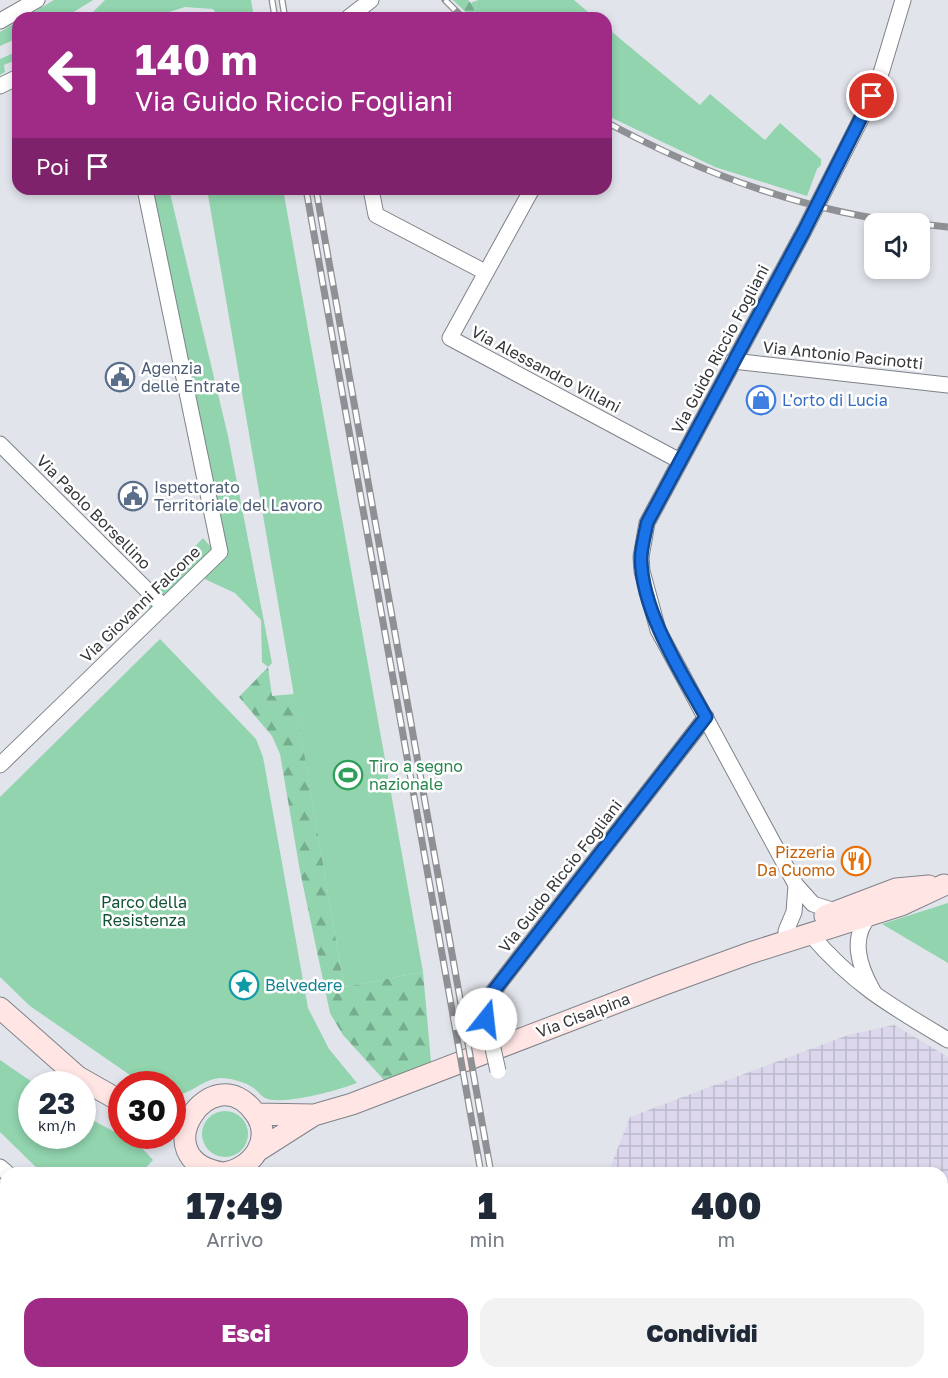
<!DOCTYPE html>
<html lang="it">
<style>
body{margin:0;font-family:"Golos Text",sans-serif;background:#f2f2f3;color:#1f2937;height:100vh;display:flex;flex-direction:column;font-size:22px;white-space:nowrap}
*{box-sizing:border-box;margin:0}
p{font-size:20px;color:#747a83}
.icon{flex:none;width:33px;height:33px;fill:none;stroke:currentColor;stroke-width:2;stroke-linecap:round;stroke-linejoin:round}
.map{position:relative;flex:1;overflow:hidden}
.side{position:absolute;left:0px;top:1167px;width:948px;height:212px;display:flex;flex-direction:column;background:#fff;border-radius:18px 18px 0 0;box-shadow:0 3px 9px #0003}
.side>*{flex:none}
.guide{position:absolute;left:12px;top:12px;width:600px;height:183px;border-radius:18px;box-shadow:0 3px 9px #0003;background:#9f2b87;color:#fff;overflow:hidden}
.fabs{position:absolute;left:864px;top:213px;display:grid;gap:12px}
.fabs a{display:grid;place-items:center;width:66px;height:66px;border-radius:12px;background:#fff;box-shadow:0 3px 9px #0003;font-size:30px}
.speed{position:absolute;left:18px;top:1071px;display:flex;gap:12px;font-size:30px;font-weight:700;text-align:center}
.speed>*{display:grid;place-content:center;width:78px;height:78px;border-radius:50%;background:#fff;box-shadow:0 3px 9px #0003;line-height:1}
.speed small{font-size:15px;font-weight:400}
.speed .limit{border:9px solid #d22;background:#fff;color:#111}
.pin{position:absolute;display:grid;place-items:center;width:51px;height:51px;color:#fff;margin:-26px;border:3px solid #fff;border-radius:50%;box-shadow:0 2px 6px #0007}
.me{position:absolute;width:66px;margin:-33px;rotate:16deg;stroke-linejoin:round;filter:drop-shadow(0 0 4px #0008)}
.turn{display:flex;align-items:center;gap:21px;height:126px;padding:0 24px;font-size:27px}
.turn .icon{width:78px;height:78px;stroke-width:2.5}
.turn b{display:block;font-size:42px;line-height:51px}
.then{display:flex;align-items:center;height:57px;padding:0 24px;background:#0003;gap:12px;font-size:22px}
.eta{display:flex;justify-content:space-evenly;align-items:center;height:102px;text-align:center}
.eta b{font-size:36px;font-weight:800;line-height:42px}
.button{display:flex;gap:12px;margin-top:auto;padding:12px 24px}
.button a{flex:1;height:69px;border-radius:18px;background:#9f2b87;color:#fff;font-size:24px;font-weight:800;line-height:69px;text-align:center}
.button a+a{background:#f2f2f3;color:#1f2937}
.map>svg:first-child{display:block}
.industrial{fill:url(#industrial-grid)}
.green{fill:#91d4ae}
.forest{fill:url(#forest-firs)}
.lines{fill:none;stroke-linecap:round;stroke-linejoin:round}
.street-casing{stroke:#7f8288;stroke-width:17}
.secondary-casing{stroke:#7f8288;stroke-width:23}
.street{stroke:#fff;stroke-width:15}
.secondary{stroke:#ffe6e5;stroke-width:21}
.rail-casing{stroke:#8e9094;stroke-width:7}
.rail{stroke:#fff;stroke-width:4.5;stroke-dasharray:14;stroke-linecap:butt}
.street-bridge-casing{stroke:#7f8288;stroke-width:17;stroke-linecap:butt}
.street-bridge{stroke:#fff;stroke-width:15}
.route-casing{stroke:#114b97;stroke-width:15}
.route{stroke:#1a73e8;stroke-width:10}
.labels{text-anchor:middle;stroke-width:5;stroke-linejoin:round;paint-order:stroke}
.street-label{font-size:16px;fill:#353638;stroke:#fff}
.service-label{font-size:16px;fill:#4e5e75;stroke:#fff;text-anchor:start}
.shop-label{font-size:16px;fill:#366cbe;stroke:#fff;text-anchor:start}
.leisure-label{font-size:16px;fill:#27864d;stroke:#fff;text-anchor:start}
.food-label{font-size:16px;fill:#c56008;stroke:#fff;text-anchor:end}
.park-label{font-size:16px;fill:#115235;stroke:#fff}
.culture-label{font-size:16px;fill:#0d838f;stroke:#fff;text-anchor:start}
</style>
<div class="map">
<svg width="948" height="1378" viewBox="0 0 948 1378">
<defs>
<pattern id="industrial-grid" width="8" height="8" patternUnits="userSpaceOnUse" patternTransform="scale(1.5)"><rect width="8" height="8" fill="#dcd7ed"/><path d="M0 4h8M4 0v8" fill="none" stroke="#bdb9cc"/></pattern>
<pattern id="forest-firs" width="22" height="20" patternUnits="userSpaceOnUse" patternTransform="scale(1.5)"><rect width="22" height="20" fill="#91d4ae"/><path d="M5 1l3.5 6h-7zM16 11l3.5 6h-7z" fill="#77ad8f"/></pattern>
</defs>
<rect width="100%" height="100%" fill="#e1e4eb"/>
<path class="industrial" d="M894 1025 948 1057V1378H551L550 1373 942 1372V1173H608L630 1117 848 1035Z"/>
<path class="green" d="M54 0H93L64 18H24Z
M105 0H251L254 18H219L213 9 185 7 151 18H87Z
M478 0H574L595 18H477L474 10Z
M18 21V38L0 46V32Z
M606 27 700 105 710 94 765 140 780 123 821 159V165L817 169 807 196 715 167 606 115Z
M18 51V59L4 65 5 72 0 75V59Z
M145 189H169L228 436 272 663 268 667 262 662 261 620 235 593 196 575 146 623 151 594 203 538 217 554Z
M207 189H283L423 972 344 987Z
M160 639 256 739 263 757 308 1008 329 1049 357 1083C339 1090 283 1106 265 1098 261 1096 259 1092 255 1089 246 1082 231 1078 220 1078 201 1080 190 1095 173 1096L172 1084H143L30 1006 0 977V797Z
M948 903V963L882 924Z
M0 1060 35 1084H32V1136H82L83 1115 139 1145 153 1160 141 1173H42L0 1132Z
M202 1134a23 23 0 1 1 46 0a23 23 0 1 1-46 0Z"/>
<path class="forest" d="M453 0H468L471 3 478 0 474 10 477 18H472Z
M268 667 272 696 294 694 344 987 423 972 431 1062 384 1080 343 1035 330 1013 300 871 280 754 272 736 239 697Z"/>
<g class="lines">
<g class="street-casing">
<path id="street" d="M348 18 371 0
M0 21 37 0
M0 86 18 77
M371 189 376 215 485 272
M532 189 450 338 680 461
M733 361 948 385
M0 444 163 606
M0 765 220 552 145 189
M835 911 813 904 796 885 658 630 642 571 641 557 647 523 804 231 866 109 882 70 903 0
M871 914C849 937 859 966 873 991
M786 931 794 912 796 885
M811 935C855 986 891 1006 948 1040
M490 1035 485 1013 489 997 706 717
M0 1167 7 1173
M202 1372 208 1378
M392 1372 398 1378
M68 1378 73 1372"/>
</g>
<g class="secondary-casing">
<path id="secondary" d="M825 916 896 889 929 886
M0 1008 78 1077 122 1102
M256 1114 314 1115 352 1104 662 985 750 953 901 905 944 885
M259 1150 314 1115
M223 1173C140 1160 212 1053 255 1113 274 1139 252 1169 224 1173"/>
</g>
<use href="#street" class="street"/>
<use href="#secondary" class="secondary"/>
<g class="rail-casing">
<path id="rail" d="M272 0 275 18
M282 0 285 18
M445 0 463 18
M606 122C702 174 804 211 913 224
M306 189 481 1173
M316 189 491 1173
M920 224 948 227
M520 1372 521 1378
M530 1372 532 1378"/>
</g>
<use href="#rail" class="rail"/>
<g class="street-bridge-casing">
<path id="street-bridge" d="M490 1035 498 1071"/>
</g>
<use href="#street-bridge" class="street-bridge"/>
</g>
<g class="lines">
<g class="route-casing">
<path id="route" d="M486 1019 489 997 706 717C681 672 642 612 641 559 641 548 645 535 647 523L804 231 872 96"/>
</g>
<use href="#route" class="route"/>
</g>
<defs>
<g id="civic-ring" transform="scale(1.5)"><circle r="9.5" fill="#fff" stroke="#5c6f8a" stroke-width="1.5"/><path d="M-.6-6.5H3V-4.5H.6V-3L4-1V1h2V6H-6V1h2V-1L-.6-3ZM-1.2 2.5V6h2.4V2.5Z" fill="#5c6f8a"/></g>
<g id="shop-ring" transform="scale(1.5)"><circle r="9.5" fill="#fff" stroke="#3f7fe0" stroke-width="1.5"/><path d="M-5-2.5h2.3a2.7 3.5 0 0 1 5.4 0H5L5.5 6h-11ZM-1.5-2.5h3a1.5 2.3 0 0 0-3 0Z" fill="#3f7fe0"/></g>
<g id="stadium-ring" transform="scale(1.5)"><circle r="9.5" fill="#fff" stroke="#2e9e5b" stroke-width="1.5"/><path d="M0-5a6.5 5 0 1 0 0 10a6.5 5 0 1 0 0-10ZM-3.5-1.8h7v3.6h-7Z" fill="#2e9e5b"/></g>
<g id="restaurant-ring" transform="scale(1.5)"><circle r="9.5" fill="#fff" stroke="#e8710a" stroke-width="1.5"/><path d="M-5-6h1v4h1v-4h1v4h1v-4h1v5L-1.5 .5V6h-2V.5L-5-1ZM5-6V6H3V1.5H1.5Q1.5-4 5-6Z" fill="#e8710a"/></g>
<g id="sight-ring" transform="scale(1.5)"><circle r="9.5" fill="#fff" stroke="#0f9aa8" stroke-width="1.5"/><path d="M0-6L1.8-2.2L6-1.7L2.9 1.2L3.7 5.4L0 3.3L-3.7 5.4L-2.9 1.2L-6-1.7L-1.8-2.2Z" fill="#0f9aa8"/></g>
</defs>
<g fill-rule="evenodd">
<use href="#civic-ring" x="120" y="377"/>
<use href="#shop-ring" x="761" y="400"/>
<use href="#civic-ring" x="133" y="496"/>
<use href="#stadium-ring" x="348" y="775"/>
<use href="#restaurant-ring" x="856" y="861"/>
<use href="#sight-ring" x="244" y="985"/>
</g>
<g class="labels">
<g class="street-label">
<text transform="translate(720 349) rotate(-62)" y="6">Via Guido Riccio Fogliani</text>
<text transform="translate(843 355) rotate(6)" y="6">Via Antonio Pacinotti</text>
<text transform="translate(546 369) rotate(28)" y="6">Via Alessandro Villani</text>
<text transform="translate(94 512) rotate(45)" y="6">Via Paolo Borsellino</text>
<text transform="translate(140 604) rotate(-44)" y="6">Via Giovanni Falcone</text>
<text transform="translate(560 876) rotate(-52)" y="6">Via Guido Riccio Fogliani</text>
<text transform="translate(583 1015) rotate(-21)" y="6">Via Cisalpina</text>
</g>
<g class="service-label">
<text x="141" y="374">Agenzia<tspan x="141" dy="18">delle Entrate</tspan></text>
<text x="154" y="493">Ispettorato<tspan x="154" dy="18">Territoriale del Lavoro</tspan></text>
</g>
<g class="shop-label">
<text x="782" y="406">L'orto di Lucia</text>
</g>
<g class="leisure-label">
<text x="369" y="772">Tiro a segno<tspan x="369" dy="18">nazionale</tspan></text>
</g>
<g class="food-label">
<text x="835" y="858">Pizzeria<tspan x="835" dy="18">Da Cuomo</tspan></text>
</g>
<g class="park-label">
<text x="144" y="908">Parco della<tspan x="144" dy="18">Resistenza</tspan></text>
</g>
<g class="culture-label">
<text x="265" y="991">Belvedere</text>
</g>
</g>
</svg>
<div class="fabs">
<a><svg class="icon" aria-label="sound" viewBox="0 0 24 24"><path d="M4 9h4l5-4v14l-5-4H4zM17 9q2 3 0 6"/></svg></a>
</div>
<div class="speed"><div>23<small>km/h</small></div><div class="limit">30</div></div>
<div class="pin" style="left:872px;top:96px;background:#d93025"><svg class="icon" aria-label="arrive" viewBox="0 0 24 24"><path d="M6 21V4h12l-3 4 3 4H6"/></svg></div>
<svg class="me" style="left:486px;top:1019px" viewBox="-20 -20 40 40"><circle r="19" fill="#fff"/><path d="M0-13L10 11 0 6-10 11z" fill="#1a73e8"/></svg>
<div class="guide">
<div class="turn"><svg class="icon" aria-label="left" viewBox="0 0 24 24"><path d="M17 20v-9H6M10 6l-5 5 5 5"/></svg><div><b>140 m</b>Via Guido Riccio Fogliani</div></div>
<div class="then">Poi<svg class="icon" aria-label="arrive" viewBox="0 0 24 24"><path d="M6 21V4h12l-3 4 3 4H6"/></svg></div>
</div>
<section class="side">
<div class="eta">
<div><b>17:49</b><p>Arrivo</p></div>
<div><b>1</b><p>min</p></div>
<div><b>400</b><p>m</p></div>
</div>
<div class="button"><a>Esci</a><a>Condividi</a></div>
</section>
</div>
